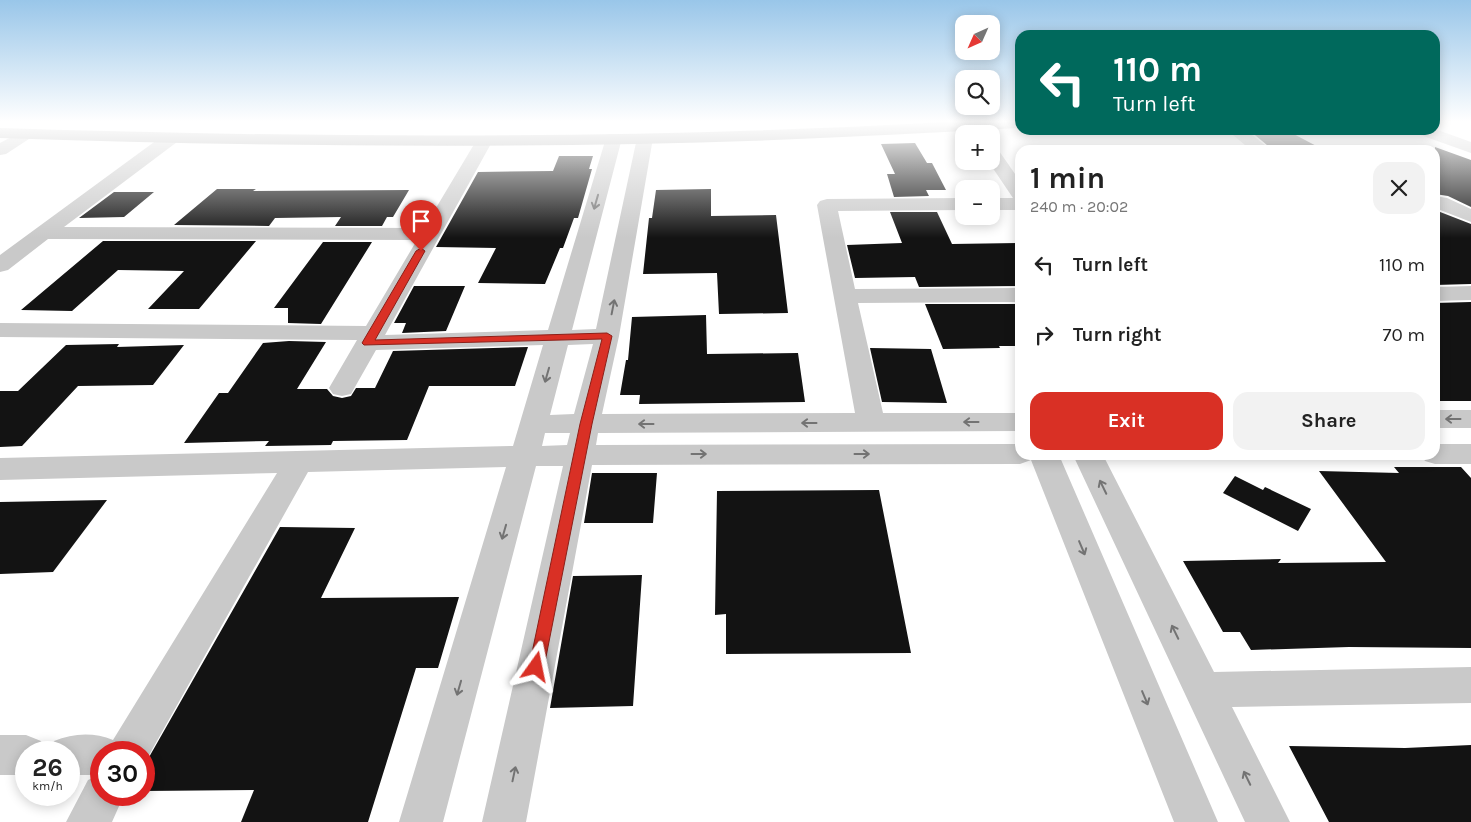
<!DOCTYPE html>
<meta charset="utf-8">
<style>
body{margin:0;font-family:Karla,sans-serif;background:#f2f2f2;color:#222;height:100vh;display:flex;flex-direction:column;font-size:19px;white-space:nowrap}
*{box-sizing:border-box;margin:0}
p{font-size:16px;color:#767676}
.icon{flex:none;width:28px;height:28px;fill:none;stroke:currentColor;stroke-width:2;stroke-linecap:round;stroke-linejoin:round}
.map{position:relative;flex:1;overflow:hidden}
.side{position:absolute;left:1015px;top:145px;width:425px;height:315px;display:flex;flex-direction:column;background:#fff;border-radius:15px;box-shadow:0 2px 12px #0003}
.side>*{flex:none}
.guide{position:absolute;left:1015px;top:30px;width:425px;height:105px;border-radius:15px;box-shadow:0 2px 12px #0003;background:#00695c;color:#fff;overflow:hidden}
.needle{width:32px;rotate:225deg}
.controls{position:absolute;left:955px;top:15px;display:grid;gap:10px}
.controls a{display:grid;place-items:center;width:45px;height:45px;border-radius:10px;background:#fff;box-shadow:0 2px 12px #0003;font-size:25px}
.speed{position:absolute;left:15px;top:741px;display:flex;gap:10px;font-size:25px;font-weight:700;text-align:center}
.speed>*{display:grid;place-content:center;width:65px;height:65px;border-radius:50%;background:#fff;box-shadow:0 2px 12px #0003;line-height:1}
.speed small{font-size:12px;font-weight:400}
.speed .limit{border:8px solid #d22;background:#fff;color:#111}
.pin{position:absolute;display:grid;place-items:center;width:42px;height:42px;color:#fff;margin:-51px -21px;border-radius:50% 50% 50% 0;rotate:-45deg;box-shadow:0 0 5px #0007}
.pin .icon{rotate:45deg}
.me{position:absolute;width:55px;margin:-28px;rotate:12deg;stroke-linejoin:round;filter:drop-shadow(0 0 4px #0008)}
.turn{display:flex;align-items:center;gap:18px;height:105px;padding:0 15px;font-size:22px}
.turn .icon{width:65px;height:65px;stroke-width:2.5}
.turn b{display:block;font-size:35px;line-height:42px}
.round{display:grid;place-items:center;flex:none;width:52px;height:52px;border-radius:15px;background:#f2f2f2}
.overview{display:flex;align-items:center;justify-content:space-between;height:85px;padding:0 15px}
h1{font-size:30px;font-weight:700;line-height:38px}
.cta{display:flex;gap:10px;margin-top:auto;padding:10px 15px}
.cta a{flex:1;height:58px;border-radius:15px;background:#d93025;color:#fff;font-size:20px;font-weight:700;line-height:58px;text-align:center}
.cta a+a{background:#f2f2f2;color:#222}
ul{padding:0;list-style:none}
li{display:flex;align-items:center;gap:15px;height:70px;padding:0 15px}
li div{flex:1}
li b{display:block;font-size:19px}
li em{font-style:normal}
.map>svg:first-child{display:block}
.building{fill:#131313}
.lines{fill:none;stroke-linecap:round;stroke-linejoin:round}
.minor{fill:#c9c9c9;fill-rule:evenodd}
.major{fill:#a4a4a4;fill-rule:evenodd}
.oneway{stroke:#737373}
.route{fill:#d93025;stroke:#8d1f18}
</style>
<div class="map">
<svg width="1471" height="822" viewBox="0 0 1471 822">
<rect width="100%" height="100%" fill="#fff"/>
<path class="building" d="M1249 130H1286L1324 150H1273Z
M915 143 927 163H932L946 190H926L929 196 894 197 887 174H895L881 144Z
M1435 147 1471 160V207L1448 196 1435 194Z
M559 156H593L589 169H592L578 218H574L563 248H560L545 284 478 283 496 248 436 247 478 172 553 171Z
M217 189H256L253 191 409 190 393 217H387L382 226H335L341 217 275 218 269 226 174 225Z
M711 189V216L776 215 788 313 719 314 717 273 643 274 649 218H652L656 190Z
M114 192H154L124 217 79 218Z
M1435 210 1471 224V284L1435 285Z
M890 212H937L952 244 1020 243V286L919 287 915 277 855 278 847 245 902 243Z
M103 241H256L199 309H148L184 271 118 270 72 311 21 310Z
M323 242H372L321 324 288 323V308H274Z
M414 286H465L446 331 402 333 406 323H394Z
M1471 302V401H1435V303Z
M925 304H1020V346H999L1000 348 943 349Z
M706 315 707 354 798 353 805 402 639 404 640 395H620L626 360H628L632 317Z
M289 341 326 342 297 389H327L333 396 342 398 351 396 356 388H375L393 351 528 347 515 386H429L407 440 333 441 331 445 265 446 269 441 184 443 219 393H228L263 343Z
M119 344 117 347 184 345 153 385 78 386 22 446 0 447V391H18L66 345Z
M870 348 931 349 947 403 882 402Z
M1394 467H1461L1471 478V648L1349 647 1251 650 1240 632H1223L1183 561 1281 559 1278 563 1386 562 1319 471 1399 473Z
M592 473H657L653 523H584Z
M1235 476 1263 490 1265 487 1311 509 1298 531 1223 493Z
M879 490 911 653 726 654V614L715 615 717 491Z
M107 500 53 572 0 574V502Z
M280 527 355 528 321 598 459 597 438 668H416L368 822H241L254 790 144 791V766Z
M642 575 633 706 550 708 573 576Z
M1471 745V822H1329L1289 746 1405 748Z"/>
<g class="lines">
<path class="minor" d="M26 129 32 131 34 134 32 137 6 154 0 155V143Z
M1435 129 1471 142V153L1415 133 1413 130Z
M1227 130H1246L1271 150H1251Z
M171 133 177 134 179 138 177 142 64 227 424 228 479 136H491L493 140 385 335 548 330 606 138 608 134H620L622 138 572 330 596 329 637 138 639 134H651L653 138 619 336 602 414 855 413 817 205 820 201 827 199 964 198V210L838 211 855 289 1020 288V302L858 303 883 413H1020V431L598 433 596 445 1020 444V455H1059L1218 822H1174L1031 460 1020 464 592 465 526 822H482L563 466H536L443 822H399L506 467 308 472 144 764V752H101V795H124L112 822H66L88 780 99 775H69V752H49L54 741C73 733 94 732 113 740L277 473 0 480V458L513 446 543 345 376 350 351 394 342 396 333 394 329 388 357 340 0 337V323L366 326 417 240 48 239 8 270 0 272V255L165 134ZM593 344 574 414 550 415 568 345ZM545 433H570L567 445 542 446Z
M991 147 997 148 1020 181V210H991V198H1013L988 161H991Z
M1435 196 1447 198 1471 209V222L1435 208Z
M1471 286V300L1435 301V287Z
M1435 410H1471V428H1435Z
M1435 444H1471V464H1435L1425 461 1421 455H1435Z
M1073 455H1103L1214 672 1471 667V703L1232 707 1290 822H1245Z
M0 735H26L41 741 46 752H26V775H0Z"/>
<path class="major" d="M944 122H1020V128C892 135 764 142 636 144 424 148 212 145 0 138V128C315 138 630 140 944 122Z"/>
</g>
<defs><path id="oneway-shaft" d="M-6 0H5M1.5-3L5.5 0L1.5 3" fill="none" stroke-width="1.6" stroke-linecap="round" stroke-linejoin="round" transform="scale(1.25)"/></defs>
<g class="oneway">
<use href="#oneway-shaft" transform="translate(596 202) rotate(106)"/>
<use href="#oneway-shaft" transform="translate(613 307) rotate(-79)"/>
<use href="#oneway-shaft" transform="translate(547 375) rotate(106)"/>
<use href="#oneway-shaft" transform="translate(1453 419) rotate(180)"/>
<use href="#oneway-shaft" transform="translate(971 422) rotate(180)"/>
<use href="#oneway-shaft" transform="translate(809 423) rotate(180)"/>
<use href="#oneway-shaft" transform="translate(646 424) rotate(180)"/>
<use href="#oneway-shaft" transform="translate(699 454)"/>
<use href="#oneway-shaft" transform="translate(862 454)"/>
<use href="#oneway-shaft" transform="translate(1103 487) rotate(-116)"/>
<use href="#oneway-shaft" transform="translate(504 532) rotate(106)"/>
<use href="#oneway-shaft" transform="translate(1082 548) rotate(67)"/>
<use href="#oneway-shaft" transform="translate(1175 632) rotate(-116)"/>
<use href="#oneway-shaft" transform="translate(459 688) rotate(106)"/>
<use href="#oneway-shaft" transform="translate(1145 698) rotate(67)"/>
<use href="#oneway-shaft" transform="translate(514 774) rotate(-78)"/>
<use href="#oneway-shaft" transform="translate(1247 778) rotate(-116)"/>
</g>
<linearGradient id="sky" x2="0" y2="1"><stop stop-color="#99c6e9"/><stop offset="0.51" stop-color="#fff"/><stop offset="1" stop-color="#fff" stop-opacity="0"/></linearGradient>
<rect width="1471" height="238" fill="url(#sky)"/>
<path class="route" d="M421 248 425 251 375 340 607 333 612 336 592 424 544 667 542 672 536 674 531 672 529 667 580 424 602 339 364 345 362 343 416 251Z"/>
</svg>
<div class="controls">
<a><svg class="needle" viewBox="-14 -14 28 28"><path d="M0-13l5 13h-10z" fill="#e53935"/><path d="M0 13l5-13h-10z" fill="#767676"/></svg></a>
<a><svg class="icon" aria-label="search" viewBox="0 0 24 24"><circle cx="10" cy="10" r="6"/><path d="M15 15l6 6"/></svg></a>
<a>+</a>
<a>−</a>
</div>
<div class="speed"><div>26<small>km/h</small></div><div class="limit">30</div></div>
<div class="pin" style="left:421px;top:251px;background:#d93025"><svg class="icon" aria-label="arrive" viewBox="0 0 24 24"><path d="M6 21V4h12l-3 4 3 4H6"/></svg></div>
<svg class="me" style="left:536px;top:667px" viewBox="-20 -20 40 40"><path d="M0-17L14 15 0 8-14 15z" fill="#d93025" stroke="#fff" stroke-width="4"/></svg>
<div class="guide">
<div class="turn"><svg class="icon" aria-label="left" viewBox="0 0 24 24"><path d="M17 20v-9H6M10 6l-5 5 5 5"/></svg><div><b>110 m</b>Turn left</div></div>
</div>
<section class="side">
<div class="overview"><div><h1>1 min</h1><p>240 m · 20:02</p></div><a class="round"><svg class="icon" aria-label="close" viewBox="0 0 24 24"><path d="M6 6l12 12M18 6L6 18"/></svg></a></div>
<ul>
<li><svg class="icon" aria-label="left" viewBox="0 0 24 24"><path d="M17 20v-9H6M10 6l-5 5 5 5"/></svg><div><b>Turn left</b></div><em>110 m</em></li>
<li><svg class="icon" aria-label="right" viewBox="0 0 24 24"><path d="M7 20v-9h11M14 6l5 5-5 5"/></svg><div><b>Turn right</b></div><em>70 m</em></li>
</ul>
<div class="cta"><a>Exit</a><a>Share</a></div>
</section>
</div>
